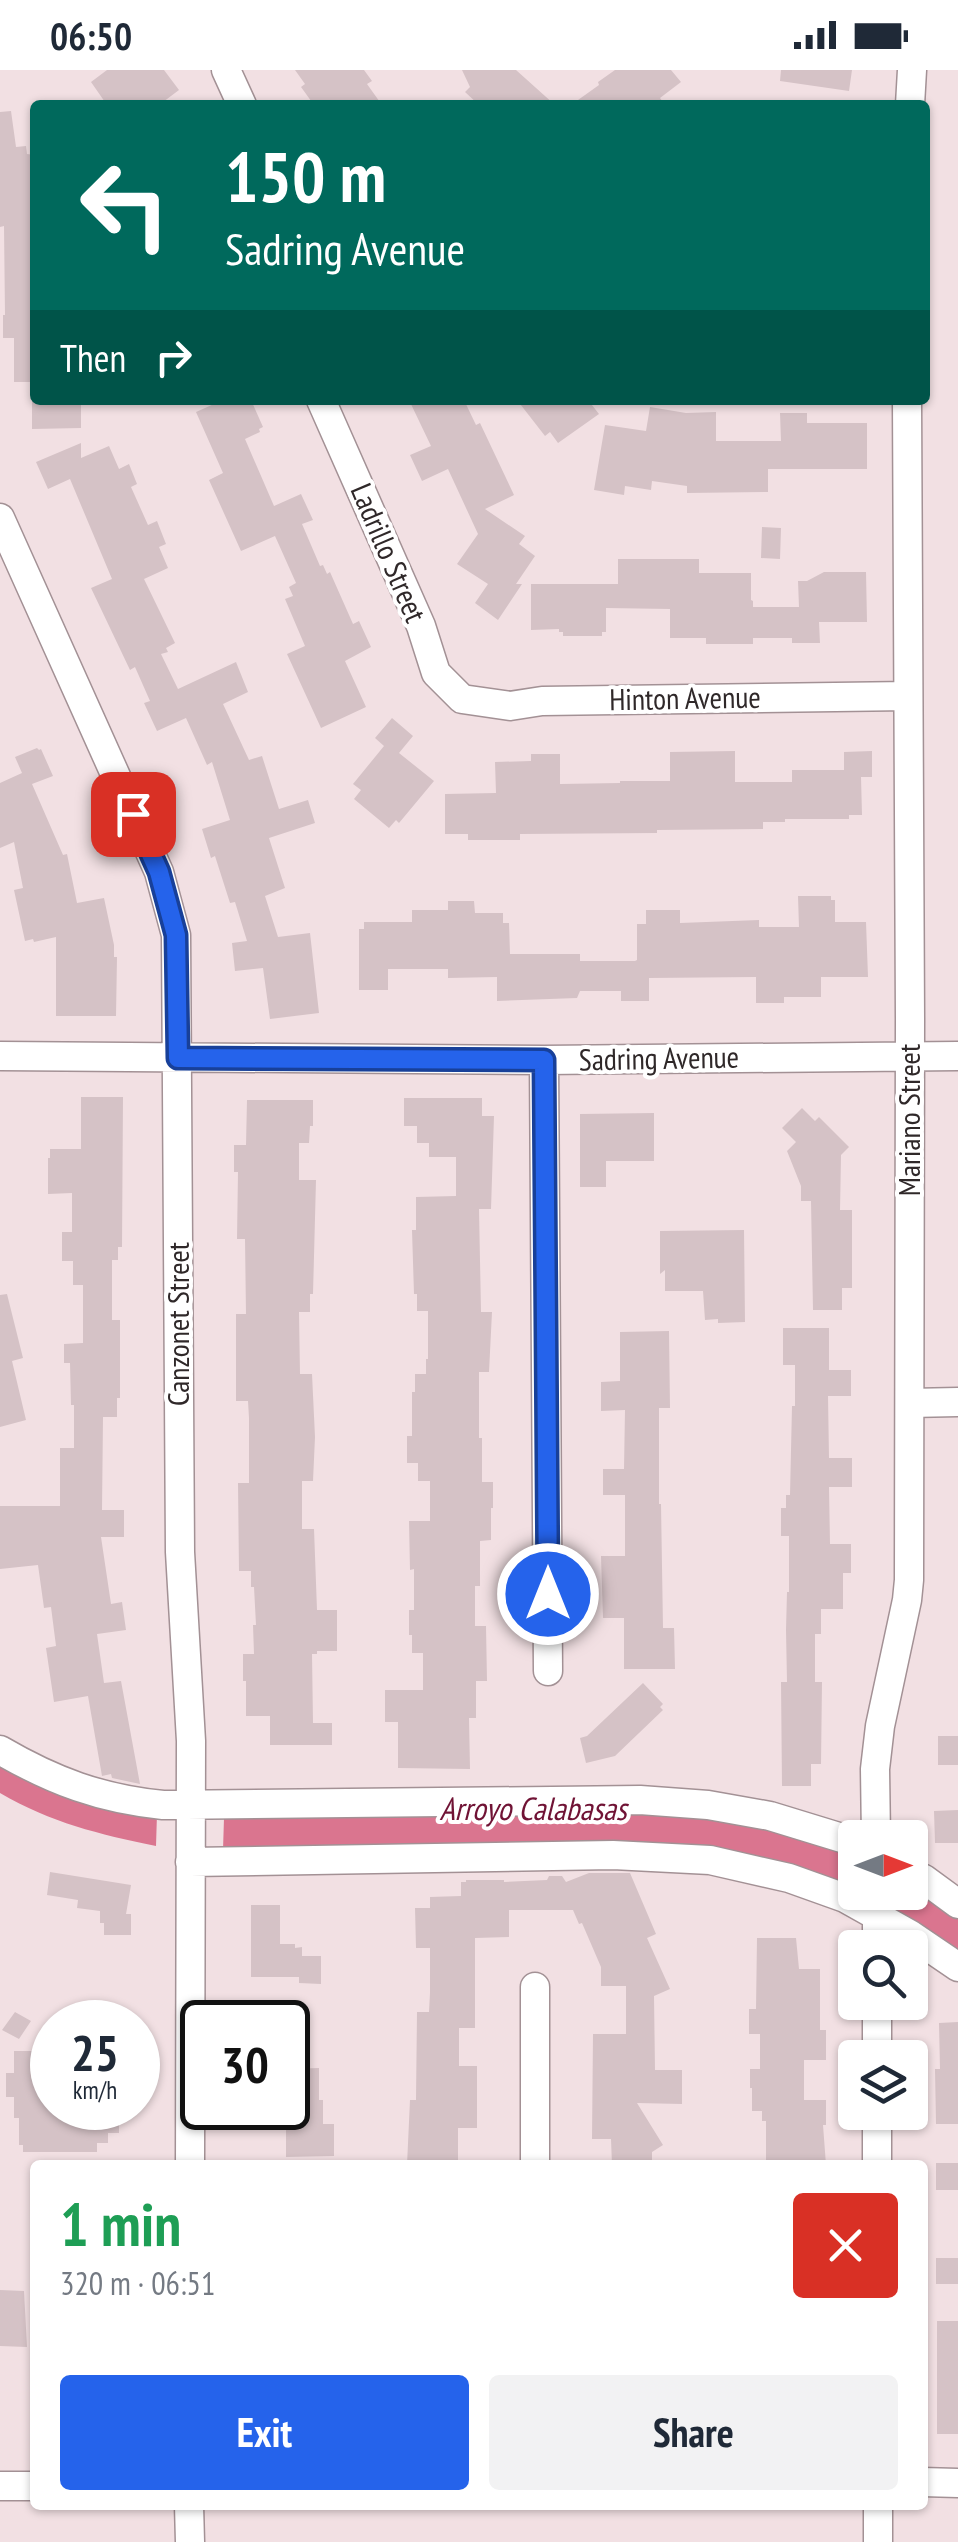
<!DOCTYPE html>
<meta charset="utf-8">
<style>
body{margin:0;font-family:"PT Sans Narrow",sans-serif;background:#f2f2f3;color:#1f2937;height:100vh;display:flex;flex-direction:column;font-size:38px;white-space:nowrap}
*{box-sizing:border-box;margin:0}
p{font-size:32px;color:#747a83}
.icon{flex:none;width:55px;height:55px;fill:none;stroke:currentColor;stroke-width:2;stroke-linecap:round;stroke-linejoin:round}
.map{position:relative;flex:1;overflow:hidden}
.side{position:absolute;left:30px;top:2090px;width:898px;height:350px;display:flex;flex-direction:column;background:#fff;border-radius:10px;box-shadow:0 2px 8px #0004}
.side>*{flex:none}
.banner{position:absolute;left:30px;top:30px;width:900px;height:305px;border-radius:10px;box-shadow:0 2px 8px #0004;background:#00695c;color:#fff;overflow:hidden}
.needle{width:65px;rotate:90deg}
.buttons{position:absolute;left:838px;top:1750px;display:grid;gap:20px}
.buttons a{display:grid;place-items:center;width:90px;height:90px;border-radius:10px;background:#fff;box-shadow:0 2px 8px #0004;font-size:50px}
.speed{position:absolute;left:30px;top:1930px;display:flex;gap:20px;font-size:50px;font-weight:700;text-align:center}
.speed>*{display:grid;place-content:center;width:130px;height:130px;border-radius:50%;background:#fff;box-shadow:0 2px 8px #0004;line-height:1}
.speed small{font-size:25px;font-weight:400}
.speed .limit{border:5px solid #111;border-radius:15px;background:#fff;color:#111}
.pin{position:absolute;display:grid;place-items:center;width:85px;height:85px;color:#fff;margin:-42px;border-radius:20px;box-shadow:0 5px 15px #0006}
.me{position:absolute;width:110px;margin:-55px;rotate:0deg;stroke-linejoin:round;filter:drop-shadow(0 0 8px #0008)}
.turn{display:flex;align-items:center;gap:35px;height:210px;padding:0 30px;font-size:45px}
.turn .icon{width:130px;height:130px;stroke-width:2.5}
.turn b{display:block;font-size:70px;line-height:85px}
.then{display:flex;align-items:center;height:95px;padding:0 30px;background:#0003;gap:20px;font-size:38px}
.round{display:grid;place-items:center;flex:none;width:105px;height:105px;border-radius:10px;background:#f2f2f3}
.head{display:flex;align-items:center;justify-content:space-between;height:170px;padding:0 30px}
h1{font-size:60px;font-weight:800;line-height:75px;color:#1e9e55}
.cta{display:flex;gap:20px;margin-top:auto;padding:20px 30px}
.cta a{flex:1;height:115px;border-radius:10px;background:#2563eb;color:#fff;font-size:40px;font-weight:800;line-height:115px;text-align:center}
.cta a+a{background:#f2f2f3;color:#1f2937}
.status{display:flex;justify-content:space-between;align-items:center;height:70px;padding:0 50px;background:#fff;direction:ltr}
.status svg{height:28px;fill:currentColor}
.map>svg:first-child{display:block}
.water{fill:#da758f}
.building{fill:#d5c2c6}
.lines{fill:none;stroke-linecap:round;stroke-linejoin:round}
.minor-casing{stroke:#a39195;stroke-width:31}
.minor{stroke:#fff;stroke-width:28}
.route-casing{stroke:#184099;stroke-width:25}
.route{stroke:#2563eb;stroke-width:18}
.labels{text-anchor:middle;stroke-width:8;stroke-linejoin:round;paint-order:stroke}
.street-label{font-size:30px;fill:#2f2829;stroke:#fff}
.water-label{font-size:32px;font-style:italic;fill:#701335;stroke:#fff}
</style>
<div class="status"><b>06:50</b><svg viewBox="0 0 49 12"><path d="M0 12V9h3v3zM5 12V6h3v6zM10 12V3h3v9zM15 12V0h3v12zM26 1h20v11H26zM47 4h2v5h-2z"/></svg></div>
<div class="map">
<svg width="958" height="2472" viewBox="0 0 958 2472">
<rect width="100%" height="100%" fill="#f2e0e3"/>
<path class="water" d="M0 1688 157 1744 156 1776C98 1764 52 1753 0 1723Z
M571 1740 707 1747 776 1757 845 1781 855 1786V1822H910V1815L958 1846V1886L765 1794 223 1780 224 1748Z"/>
<path class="building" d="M107 0H164L179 20 159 35H107L91 12Z
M295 0H364L372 11 367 14 382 35H314L301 17 305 14Z
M462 0H516L555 35H479L465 22 470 17Z
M615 0H671L681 12 660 28 665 35H571L599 15 598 12Z
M781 0H852L849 21 780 11Z
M11 41 16 77 26 76 27 84 35 85V312H14V268H3V245H5L4 156 0 157V42Z
M32 330H81V358L32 359Z
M223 330H251L263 357 259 359 260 362 245 369 274 436 301 424 313 450 302 454 320 496 323 495 327 504 330 502 353 554 359 551 371 577 345 591 366 637 321 658 287 584 305 576 285 529 293 526 289 517 296 513 275 466 241 481 209 410 223 403 196 342Z
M409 330H464L476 355 480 353 514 425 485 439 525 466 519 474 535 486 516 514H522L498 550 475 533 488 514 457 494 478 464 448 399 422 411 410 385 431 376Z
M517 330H588L599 344 558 373 550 362 545 366Z
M650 337 686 343 716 342V371H781L780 343H807V353H867V399H768V422L687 423V416L652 411 651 420 625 416 624 425 594 420 605 355 646 361Z
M81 373V388L109 376 119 399 129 394 137 414 131 417 148 455 157 451 166 474 159 477 168 498 144 509 175 573 166 578 168 582 161 584 178 619 236 592 248 622 223 634 249 690 262 686 279 739 308 730 315 753 269 768 285 818 265 826 278 867 310 863 319 943 270 949 263 898 235 901 232 873 247 871 235 832 230 833 215 786 211 788 202 759 230 750 212 692 207 695 186 648 157 661 144 633 150 631 135 597 130 600 91 518 112 509 70 409 48 419 36 392Z
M762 457 781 458 780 489 761 488Z
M618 489H699V503H751V530L753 531V537H799L798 511H807L824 502H866L867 552H819L820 573H792V568H753V574H706V568H670V539L606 538V562H602V566H563V562H559V559L531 560V514H618Z
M392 648 413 666 399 683 434 711 399 753 396 750 389 758 354 729 361 720 353 714 384 676 375 668Z
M37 678 39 680 41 679 53 706 32 714 63 785 67 784 77 833 104 828 114 875V887H117L116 946H56V867L34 872 33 869 25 871 14 820 23 818 14 772 0 778V713L22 703 15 687Z
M735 681V712H792V700H844V682L872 681V707H861L862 745H849V749H785V752H763V759L657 760V763L520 764V770H468V764H445V724L496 723 495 692 531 691V684H560V714L620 713V711H670V682Z
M798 826H831V830H835V852H866L868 907H821V927H784V933H756V907L649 908V931H621V921H580L577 928 497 931V907L448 908V899H388V920H359V859H364V852H412V840H448V831H474L475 843H503V853H509L510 884H580V891H635L637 890V854H646V840H680V853L759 850V857H799Z
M81 1027H123L122 1177H118V1190H112V1250H120V1328H117V1347H103L102 1440H124V1467H101L111 1534 122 1532 126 1560 97 1564 104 1613 121 1611 140 1714 112 1708 111 1704 102 1706 88 1626 54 1632 46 1578 56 1576 51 1537 44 1538 38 1495 0 1499V1436H60V1378H74V1335H71L70 1293H64V1274L83 1273V1215H73V1191H62V1162H72V1123L48 1124V1088H50V1079H81Z
M404 1028H482V1046H494L491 1139H479L481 1242H492L489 1302H479V1368H482V1412H493V1438H491V1470L480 1471V1516H475V1556H486L487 1611H476V1648H469L470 1699 398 1698V1652H385V1620H423V1583H412V1565H409V1540H414V1499L410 1500 409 1451H430V1411H418V1393H407V1366H412V1322H415V1304H426V1289H428V1241H417V1224H414L412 1160H416V1127L456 1126V1087H429V1073H417V1056H404Z
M247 1030H313V1056H310L309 1073H299V1110H316L313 1224H310V1242H299L300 1304H312L315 1367 313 1411H302V1459H314L317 1540H337V1581H317V1584H312L313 1653H332V1675H270V1646H246V1611H243V1584H254L253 1555H256L254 1517H251V1501H239L238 1413H249V1348L248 1331H236V1244H246L245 1169H237L238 1102H234V1075H246Z
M802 1038 815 1051 819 1047 849 1077 841 1085 840 1140H852V1218H842V1240H813L811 1131H801V1116L787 1081 796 1072 782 1058Z
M654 1043V1091H606V1117H580V1044Z
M744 1160 745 1252 718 1253V1249L705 1250 703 1221H665V1200L660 1204V1161Z
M7 1224 23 1288 12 1291 26 1350 0 1357V1225Z
M783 1258H829V1300H851V1326H828L829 1388H852V1417H829L830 1474H851V1503H843V1539H821V1564H815V1612H822L821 1694H811V1716H782L781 1612H787L786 1560 787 1522H789V1466H781V1438H786V1425H790L792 1336H795V1295H783Z
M669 1261 670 1338H659V1434H661L663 1558H674L675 1599H624V1548H603L601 1486H625V1425H603V1399H624L625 1340 601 1341V1312L620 1311V1262Z
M643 1613 663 1634 660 1637 663 1640 615 1686 586 1693 580 1668 587 1666Z
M938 1666H958V1695H938Z
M958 1740V1773H935L934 1741Z
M50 1802 131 1815 126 1844H131V1865H104V1853H100V1841L77 1838 78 1830 47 1825Z
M589 1803H630L656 1864 647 1868 670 1919 654 1926 655 2000H682V2034L637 2033 663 2075 652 2082V2095H612L611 2069H592L593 1964H626V1916H601V1897L582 1853 579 1854 573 1840H509V1867L475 1868V1958H459V1996H477V2058H458V2095H407L410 2030H416L417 1942H429L430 1923V1878H416L415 1838H430V1827L461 1826V1812H466V1810H504V1812L547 1810 549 1806H562L566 1812Z
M251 1835H280V1874H295V1878L302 1877V1886H321V1914L299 1913V1907H251Z
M757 1868H796L799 1899H820V1960H826V1990H804V2030H826V2055H823L826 2095H766V2051H762V2041H752V2018H750V1999H760V1964H749V1939H756Z
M15 1942 31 1951 19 1969 2 1960Z
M958 1952V2054H936L935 1999H940L939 1953Z
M14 1981H52V2038H119V2063H108V2073H97V2082H23V2075H19V2048H14V2027H6V2003H14Z
M319 1998V2030H323V2054H334V2086L286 2087V2060H250V2038H288V1999Z
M936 2093H958V2120H936Z
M936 2188H958V2214H936Z
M0 2220 24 2221 27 2277 0 2276Z
M937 2251H958V2364H937Z"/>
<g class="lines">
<g class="minor-casing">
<path id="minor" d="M226 0 242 35
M910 35 912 0
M321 330 421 556 436 603 462 629 510 636 542 631 908 626
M0 448 159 802 176 865 180 1482 191 1671 190 2095
M0 986 544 990 958 986
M544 990 548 1601
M910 1333 958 1332
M0 1680C53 1711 101 1729 163 1735L640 1730 708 1735 770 1746 855 1772
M876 1768 875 1699 880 1656 907 1530 909 1510 910 949 907 330
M190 1792 613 1785 710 1790 789 1808 845 1828 911 1865 958 1897
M910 1802 924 1809 958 1834
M877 1822V1878
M535 1917V2095
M877 1932V1988
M877 2042V2095
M922 2412 958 2413
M0 2416H35
M189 2435 190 2472
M878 2472V2435"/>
</g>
<use href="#minor" class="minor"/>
</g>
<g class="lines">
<g class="route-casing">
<path id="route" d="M133 744 159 802 176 865 178 988 544 990 548 1524"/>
</g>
<use href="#route" class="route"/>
</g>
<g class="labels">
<g class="street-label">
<text transform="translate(388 483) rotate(67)" y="10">Ladrillo Street</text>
<text transform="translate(685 629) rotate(-1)" y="10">Hinton Avenue</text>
<text transform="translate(659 989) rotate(-1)" y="10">Sadring Avenue</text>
<text transform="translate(910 1050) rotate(-90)" y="10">Mariano Street</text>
<text transform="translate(179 1254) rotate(-90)" y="10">Canzonet Street</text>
</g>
<g class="water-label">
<text x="533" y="1750">Arroyo Calabasas</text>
</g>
</g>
</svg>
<div class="buttons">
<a><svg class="needle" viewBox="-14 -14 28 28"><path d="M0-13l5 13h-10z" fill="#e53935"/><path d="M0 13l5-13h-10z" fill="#747a83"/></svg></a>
<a><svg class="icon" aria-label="search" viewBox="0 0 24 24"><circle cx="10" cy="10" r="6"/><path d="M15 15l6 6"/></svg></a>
<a><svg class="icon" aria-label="layers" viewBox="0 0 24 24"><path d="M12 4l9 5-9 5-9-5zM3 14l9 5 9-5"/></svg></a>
</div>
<div class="speed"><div>25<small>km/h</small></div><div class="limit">30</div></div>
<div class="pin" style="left:133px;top:744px;background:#d93025"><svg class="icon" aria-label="arrive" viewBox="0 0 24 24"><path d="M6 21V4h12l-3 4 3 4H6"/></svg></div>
<svg class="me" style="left:548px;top:1524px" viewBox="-20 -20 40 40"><circle r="17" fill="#2563eb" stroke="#fff" stroke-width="3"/><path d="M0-11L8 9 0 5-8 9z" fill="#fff"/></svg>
<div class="banner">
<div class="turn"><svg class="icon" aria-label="left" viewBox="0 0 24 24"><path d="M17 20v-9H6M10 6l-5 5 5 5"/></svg><div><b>150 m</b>Sadring Avenue</div></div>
<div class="then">Then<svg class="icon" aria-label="right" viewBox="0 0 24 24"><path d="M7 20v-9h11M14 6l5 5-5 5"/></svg></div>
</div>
<section class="side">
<div class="head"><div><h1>1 min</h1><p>320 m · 06:51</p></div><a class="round" style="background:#d93025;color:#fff"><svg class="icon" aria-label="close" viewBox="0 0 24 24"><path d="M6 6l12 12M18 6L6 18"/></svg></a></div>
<div class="cta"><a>Exit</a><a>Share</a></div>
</section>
</div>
